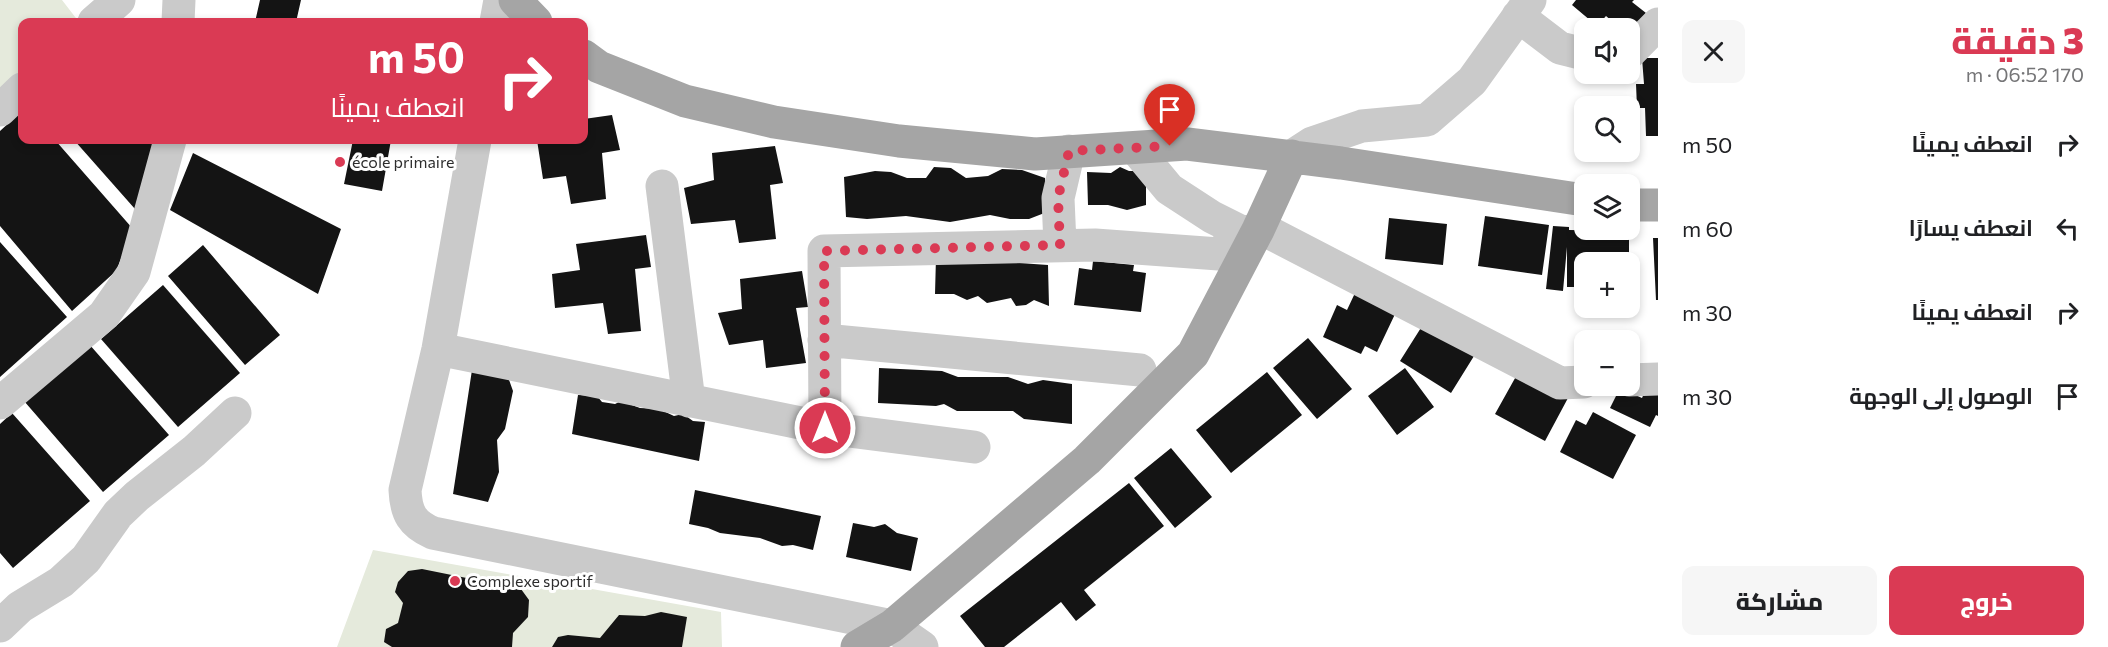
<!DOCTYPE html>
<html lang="ar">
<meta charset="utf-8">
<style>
body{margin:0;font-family:Commissioner,Cairo,sans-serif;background:#f6f6f6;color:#202124;direction:rtl;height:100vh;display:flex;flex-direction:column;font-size:22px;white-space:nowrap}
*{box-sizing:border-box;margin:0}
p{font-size:20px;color:#757577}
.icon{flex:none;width:33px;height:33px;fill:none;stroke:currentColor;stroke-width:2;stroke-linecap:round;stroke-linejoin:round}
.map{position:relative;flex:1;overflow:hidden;direction:ltr}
.side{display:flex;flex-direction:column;background:#fff;width:450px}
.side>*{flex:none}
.hud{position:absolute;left:18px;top:18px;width:570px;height:126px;border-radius:12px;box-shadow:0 3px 9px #0003;direction:rtl;background:#da3a54;color:#fff;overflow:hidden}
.fabs{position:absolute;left:1574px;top:18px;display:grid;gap:12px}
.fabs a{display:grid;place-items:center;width:66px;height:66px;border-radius:12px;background:#fff;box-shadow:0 3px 9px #0003;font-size:30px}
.pin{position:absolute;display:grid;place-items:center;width:51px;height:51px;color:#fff;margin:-62px -26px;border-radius:50% 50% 50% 0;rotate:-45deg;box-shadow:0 0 6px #0007}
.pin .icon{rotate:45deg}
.me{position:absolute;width:66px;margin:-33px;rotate:0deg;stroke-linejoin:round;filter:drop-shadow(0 0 4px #0008)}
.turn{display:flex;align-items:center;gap:21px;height:126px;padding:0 24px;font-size:27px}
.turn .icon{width:78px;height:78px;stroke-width:2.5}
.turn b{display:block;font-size:42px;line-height:51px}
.round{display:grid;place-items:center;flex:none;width:63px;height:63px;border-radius:12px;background:#f6f6f6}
.overview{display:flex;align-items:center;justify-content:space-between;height:102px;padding:0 24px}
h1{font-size:36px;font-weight:800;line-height:45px;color:#da3a54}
.action{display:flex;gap:12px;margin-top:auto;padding:12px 24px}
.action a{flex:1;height:69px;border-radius:12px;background:#da3a54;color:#fff;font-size:24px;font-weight:800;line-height:69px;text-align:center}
.action a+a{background:#f6f6f6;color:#202124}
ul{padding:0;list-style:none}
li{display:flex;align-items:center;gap:18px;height:84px;padding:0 24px}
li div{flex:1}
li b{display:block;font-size:22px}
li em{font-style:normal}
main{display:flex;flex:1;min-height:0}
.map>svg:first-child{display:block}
.green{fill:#e5eadc}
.building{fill:#141414}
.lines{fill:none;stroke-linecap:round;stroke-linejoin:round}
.minor{stroke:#cacaca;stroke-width:33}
.major{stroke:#a5a5a5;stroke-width:33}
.route{stroke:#da3a54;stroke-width:10;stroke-dasharray:0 18}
.poi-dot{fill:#da3a54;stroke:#fff;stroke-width:2}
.labels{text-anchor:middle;stroke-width:6;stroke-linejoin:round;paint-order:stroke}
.poi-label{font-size:16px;fill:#2d2d2d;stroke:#fff;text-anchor:start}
</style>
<main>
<section class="side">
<div class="overview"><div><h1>3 دقيقة</h1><p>170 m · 06:52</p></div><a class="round"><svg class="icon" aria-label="close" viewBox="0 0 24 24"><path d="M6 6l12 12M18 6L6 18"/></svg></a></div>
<ul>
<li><svg class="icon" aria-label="right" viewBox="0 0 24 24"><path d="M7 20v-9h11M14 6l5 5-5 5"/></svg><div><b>انعطف يمينًا</b></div><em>50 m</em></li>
<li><svg class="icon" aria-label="left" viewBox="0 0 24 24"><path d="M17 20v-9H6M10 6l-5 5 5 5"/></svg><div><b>انعطف يسارًا</b></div><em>60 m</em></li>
<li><svg class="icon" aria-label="right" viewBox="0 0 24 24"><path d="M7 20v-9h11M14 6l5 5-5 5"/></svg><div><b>انعطف يمينًا</b></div><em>30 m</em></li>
<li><svg class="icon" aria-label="arrive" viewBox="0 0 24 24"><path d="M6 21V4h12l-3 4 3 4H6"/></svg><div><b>الوصول إلى الوجهة</b></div><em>30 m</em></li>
</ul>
<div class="action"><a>خروج</a><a>مشاركة</a></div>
</section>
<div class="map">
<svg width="1658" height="647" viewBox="0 0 1658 647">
<rect width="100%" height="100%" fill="#fff"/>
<path class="green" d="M0 0H62L79 22H22V80L0 101Z
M373 550 721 612 722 647H337Z"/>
<path class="building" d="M260 0H301L296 22H255Z
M1576 0H1634L1632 2 1646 13 1629 33V28H1620L1606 16 1597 26 1572 5Z
M1642 58H1658V136H1646L1645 108H1637L1636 84H1644Z
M22 111V140H55L133 229 116 271 72 311 0 226V131Z
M612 115 620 150 602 153 606 199 571 204 566 176 543 179 537 140H584V119Z
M74 140H157L135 209Z
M353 140H391L382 191 344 184Z
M775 146 783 183 770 185 776 239 739 243 735 220 691 224 684 188 714 180 712 153Z
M193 153 341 229 318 294 170 210Z
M934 167 951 168 966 178 988 176 1002 169 1022 170 1045 178 1047 212 1029 219H1010L990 215 950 222 906 216 867 219 846 217 844 177 875 171 891 172 907 178H926Z
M1120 167 1129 171H1146V205L1127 210 1108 205H1088L1087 172 1111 173Z
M1485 216 1549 225 1542 275 1478 266Z
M1389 218 1447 224 1443 265 1385 259Z
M1553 226 1569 227V230L1629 231V262H1584V287H1567V247L1563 291 1546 289Z
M646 235 651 267 635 269 641 331 608 334 603 303 555 308 552 274 580 270 576 244Z
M1653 238H1658V300H1656Z
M0 242 67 317 0 377Z
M203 245 280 335 245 365 168 276Z
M936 257 1048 265 1049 306 1034 300 1026 305 1016 306 1011 298 987 303 978 296 967 300 954 294H935Z
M1093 261 1134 265 1133 271 1146 273 1141 312 1074 305 1079 268 1092 270Z
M802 271 808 307 796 308 806 363 766 368 763 340 729 345 718 313 742 309 740 279Z
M163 285 240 373 178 427 101 339Z
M1355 293 1396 312 1377 352 1365 346 1361 354 1323 337 1337 305 1347 310Z
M1424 323 1474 356 1451 393 1400 361Z
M1308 338 1352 389 1317 419 1273 368Z
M89 344 169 435 103 492 24 401Z
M879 368 942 371 958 377H1008L1028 384 1043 380 1072 384V424L1024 419 1013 411H957L944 404 936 406 878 403Z
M1405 368 1434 407 1397 435 1368 396Z
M472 370 508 377 513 391 505 429 497 440 499 472 488 502 453 494Z
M1519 371 1568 398 1545 441 1495 414Z
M1267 372 1302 415 1231 473 1196 430Z
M1620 388 1642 398 1646 389 1658 395V416L1656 415 1650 427 1610 408Z
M578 395 597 396 602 402 615 404 621 401 640 408 659 409 674 416 683 414 693 421 705 422 699 461 572 434Z
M1593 412 1636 435 1613 479 1560 452 1576 420 1586 425Z
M12 413 90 501 13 568 0 553V424Z
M1171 448 1212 497 1175 528 1134 478Z
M1129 483 1164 526 1084 590 1096 605 1076 621 1061 602 1004 647H985L960 616Z
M695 490 821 516 813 550 793 545 782 546 760 538 720 533 708 528 689 524Z
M853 523 874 527 885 524 897 533 918 538 911 571 846 557Z
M422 569 521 589 529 600 528 617 513 633 512 647H392L384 642 386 629 398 623 403 603 395 592 398 582 408 571Z
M661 612 687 617 682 647H552L558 637 568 635 600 638 619 615 645 616Z"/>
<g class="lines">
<path class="minor" d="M1518 16 1560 48 1584 54
M94 22 119 0
M178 22 179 0
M496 22 500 0
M1629 53 1658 24
M0 110 22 89
M475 140 438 349 405 490C406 513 412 524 433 533L892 626 922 647
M1135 148 1169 189 1212 217 1242 232 1258 230 1272 234 1560 383 1584 382
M1292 156 1312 143 1362 126 1427 120 1472 81 1530 0
M662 186 689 401
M1060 245 1058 198 1069 151
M824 340 1140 370
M438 349 825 428 974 447
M1629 380 1658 379
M0 403 104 315 134 272 170 140
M825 428 824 251 1095 245 1219 254 1242 232
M0 626 20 607 61 582 86 559 118 514 137 496 194 451 235 413"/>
<path class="major" d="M515 0 536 22
M584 56 599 67 685 101 774 122 899 141 1035 154 1187 144 1341 163 1584 200
M1629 205H1658
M857 647 892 626 1087 460 1193 354 1258 230 1292 156"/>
</g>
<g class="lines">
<path class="route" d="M825 428 824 251 1060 245 1058 198 1069 151 1170 146"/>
</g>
<g class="poi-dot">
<circle cx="340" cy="162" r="6"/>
<circle cx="455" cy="581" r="6"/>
</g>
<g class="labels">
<g class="poi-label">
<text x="352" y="168">école primaire</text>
<text x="467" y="587">Complexe sportif</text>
</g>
</g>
</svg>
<div class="fabs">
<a><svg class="icon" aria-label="sound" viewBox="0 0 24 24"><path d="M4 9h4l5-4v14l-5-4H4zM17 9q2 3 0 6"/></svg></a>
<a><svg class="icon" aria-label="search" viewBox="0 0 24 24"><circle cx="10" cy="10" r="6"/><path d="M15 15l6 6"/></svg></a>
<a><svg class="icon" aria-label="layers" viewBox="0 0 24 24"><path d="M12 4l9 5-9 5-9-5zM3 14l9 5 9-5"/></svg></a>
<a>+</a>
<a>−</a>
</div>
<div class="pin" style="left:1170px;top:146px;background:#d93025"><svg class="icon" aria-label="arrive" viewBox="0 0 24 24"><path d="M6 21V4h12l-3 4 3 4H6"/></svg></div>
<svg class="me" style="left:825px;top:428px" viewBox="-20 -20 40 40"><circle r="17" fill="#da3a54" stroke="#fff" stroke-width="3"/><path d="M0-11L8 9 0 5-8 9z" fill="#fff"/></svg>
<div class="hud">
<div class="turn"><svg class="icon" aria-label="right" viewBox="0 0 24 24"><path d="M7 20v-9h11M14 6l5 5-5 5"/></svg><div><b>50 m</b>انعطف يمينًا</div></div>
</div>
</div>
</main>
